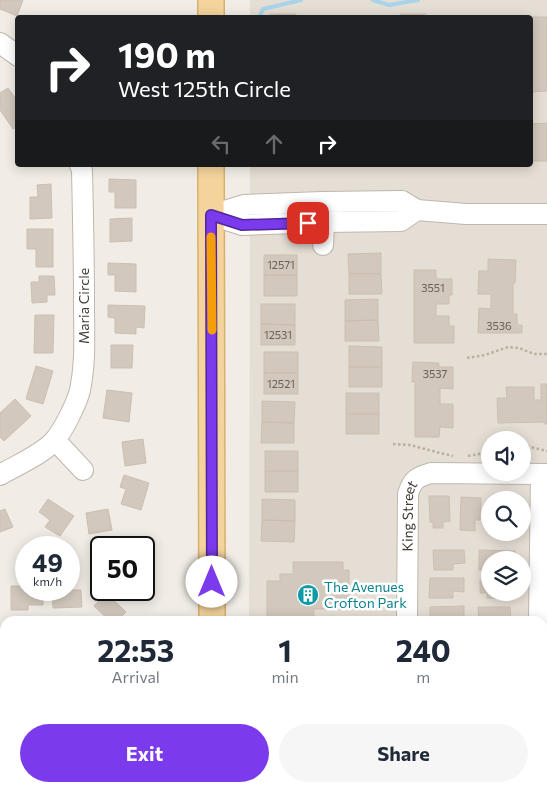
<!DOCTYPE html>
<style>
body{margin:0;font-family:Commissioner,sans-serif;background:#f6f6f7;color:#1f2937;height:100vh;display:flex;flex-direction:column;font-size:19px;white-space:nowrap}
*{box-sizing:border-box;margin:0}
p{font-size:16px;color:#747a83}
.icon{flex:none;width:28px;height:28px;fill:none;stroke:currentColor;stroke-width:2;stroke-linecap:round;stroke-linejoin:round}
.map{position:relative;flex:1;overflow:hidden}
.side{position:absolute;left:0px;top:616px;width:548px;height:176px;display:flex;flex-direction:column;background:#fff;border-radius:15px 15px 0 0;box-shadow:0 2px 12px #0003}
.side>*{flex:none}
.banner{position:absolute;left:15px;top:15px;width:518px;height:152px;border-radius:5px;box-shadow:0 2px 12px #0003;background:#202124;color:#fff;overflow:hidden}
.fabs{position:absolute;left:481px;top:431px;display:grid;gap:10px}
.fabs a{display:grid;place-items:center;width:50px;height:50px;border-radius:50%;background:#fff;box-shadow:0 2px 12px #0003;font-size:25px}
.speed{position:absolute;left:15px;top:536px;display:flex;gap:10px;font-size:25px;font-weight:700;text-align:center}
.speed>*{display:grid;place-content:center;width:65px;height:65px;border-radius:50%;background:#fff;box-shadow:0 2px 12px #0003;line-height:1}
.speed small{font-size:12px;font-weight:400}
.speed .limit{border:2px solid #111;border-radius:8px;background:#fff;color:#111}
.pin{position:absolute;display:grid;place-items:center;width:42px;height:42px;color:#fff;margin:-21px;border-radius:10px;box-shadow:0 2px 8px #0006}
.me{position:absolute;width:55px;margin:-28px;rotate:0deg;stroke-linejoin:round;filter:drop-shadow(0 0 4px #0008)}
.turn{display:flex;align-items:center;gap:18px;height:105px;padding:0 20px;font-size:22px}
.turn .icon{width:65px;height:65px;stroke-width:2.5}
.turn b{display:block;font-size:35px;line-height:42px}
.lanes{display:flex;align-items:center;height:48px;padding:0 20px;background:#0003;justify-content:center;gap:25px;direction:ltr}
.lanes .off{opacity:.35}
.eta{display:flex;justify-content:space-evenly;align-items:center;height:85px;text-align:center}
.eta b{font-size:30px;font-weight:700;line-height:35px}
.action{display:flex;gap:10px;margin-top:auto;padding:10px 20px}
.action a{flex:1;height:58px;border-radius:30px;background:#7c3aed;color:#fff;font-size:20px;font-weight:700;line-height:58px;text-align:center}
.action a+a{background:#f6f6f7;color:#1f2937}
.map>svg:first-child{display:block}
.residential{fill:#e5ded5;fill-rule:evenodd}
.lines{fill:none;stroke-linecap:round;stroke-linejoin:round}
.stream{stroke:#a8d3e9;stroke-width:4}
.building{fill:#d2c8bd;stroke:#ccbfb1}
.minor-casing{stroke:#bfb7ad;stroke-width:22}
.major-casing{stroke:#d7b06e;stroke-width:28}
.path{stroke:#bcae9c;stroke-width:2.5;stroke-dasharray:2.5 2.5;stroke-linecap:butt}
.minor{stroke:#fff;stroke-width:20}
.major{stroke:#f4d49c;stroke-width:25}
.route-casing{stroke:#51269a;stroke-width:12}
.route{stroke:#7c3aed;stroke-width:9}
.slow{stroke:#f59e0b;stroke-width:9}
.labels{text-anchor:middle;stroke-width:5;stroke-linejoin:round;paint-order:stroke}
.number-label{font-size:11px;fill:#676058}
.street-label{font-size:14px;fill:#433d36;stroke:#fff}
.culture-label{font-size:14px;fill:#0d838f;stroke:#fff;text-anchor:start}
</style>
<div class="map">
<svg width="547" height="792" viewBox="0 0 547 792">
<rect width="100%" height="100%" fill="#f1ede6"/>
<path class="residential" d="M250 0H547V776H542V621H249L250 165H530V18L250 17ZM490 440H522V472H490ZM490 500H522V532H490ZM490 560H522V592H490Z"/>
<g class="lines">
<path class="stream" d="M373 0 389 5 418 0
M259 18 263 9 301 0"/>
</g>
<path class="building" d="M0 0H23L17 16 0 9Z
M270 14H296V18H270Z
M400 14H426V18H400Z
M529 17H547V91L530 92V68H532V36H530V18Z
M8 88 18 102V126L13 129 0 110V93Z
M547 123V161H530V124Z
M109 179 136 180V208H115V192H109Z
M51 184 52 218 30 219V197H38L37 185Z
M132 218V241L110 242V219Z
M27 229H53V267H36V249H27Z
M381 253V274H349L348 254Z
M264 255H297V275H264Z
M488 259 516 260 515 283H513V314H517V325H522V333H478L479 308 491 309V294H478L479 271H488Z
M108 263 136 264V292L115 291V275H108Z
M414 270H436V279H452V295H449V304H436V316H449V326H454V343H414Z
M349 274H381L382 294H349Z
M264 275H297V296H264Z
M39 276H54L55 295H47V302L32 303 31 282H39Z
M378 299V320L345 321V300Z
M261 304H295V325L261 324Z
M108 305 145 306 144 328 136 327V334L115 333V318L108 317Z
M35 315H54L53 353H34Z
M378 320 379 341H345V321Z
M261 324 295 325V345H261Z
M111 345H133L132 368H111Z
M349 346 382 347V367H349Z
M264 352H298V373H264Z
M413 362 439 363V367H453V389L440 388V404H453V428L440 427 439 437H415V382H412Z
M36 366 53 371 43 404 26 399Z
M349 367H382V387H349Z
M264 373H298V394H264Z
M541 384H547V424H545V422L498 423 497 398H507L506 387H534V400H541Z
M107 390 132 393 129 422 103 418Z
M346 393H379V414H346Z
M15 399 31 416 4 441 0 437V413Z
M262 401 295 402 294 423 262 422Z
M346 414H379V434H346Z
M262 422 294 423V443H261Z
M143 439 146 463 125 466 122 442Z
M265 451H298V471H265Z
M265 471H298V492H265Z
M124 475 149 483 141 510 121 504 126 489 120 487Z
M429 496H449L450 521 443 522V528H433V522H430Z
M461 497 481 498 480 520H475V531L460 530Z
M48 499 74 516 60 536 45 527 50 520 39 512Z
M262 499 295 500V521L262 520Z
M5 509 13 527 0 532V511Z
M108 509 112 530 89 534 86 513Z
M262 520 295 521 294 542 261 541Z
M433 550H464L465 563 453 564V570H434Z
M479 550 515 551V560H490V570H479Z
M293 562H343V570H349V609H314V621H267V581H280V574H293Z
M430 578H464V592L453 591V598H429Z
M480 580H490V592H514V599L487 598V593H480Z
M11 586H26V590H28V592L43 591V605H28V610H11Z
M52 590H81L82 607 53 608Z
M106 593 126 612 117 621H110L94 606Z
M464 606V620H454V621H430V607Z
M478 607H510L511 621H479Z"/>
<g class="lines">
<g class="minor-casing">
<g id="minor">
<path d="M0 43 18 56"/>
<path d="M211 215 244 205 323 202 402 201 417 210 466 214H547"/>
<path d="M211 215 242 225 324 222 401 221 417 210"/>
<path d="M323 245 324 222"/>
<path d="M55 440 83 470"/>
<path d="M0 475C17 465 41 455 54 441 63 431 77 403 80 390 86 361 84 332 84 303 84 259 83 214 82 170L80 165"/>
<path id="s1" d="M407 621 408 494C412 480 417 477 431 473L547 474"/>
<path d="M539 621 541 474"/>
<path d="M0 649 5 646"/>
<path d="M0 752 5 755"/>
<path d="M71 788 88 792"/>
<path d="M266 792 406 788 547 790"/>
</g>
</g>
<g class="major-casing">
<path id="major" d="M211 0V18
M211 165 212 621
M212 792V788"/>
</g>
<path class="path" d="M467 358 485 355 508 347 519 348 534 354H547
M393 444 410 445 440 453 453 456
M522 445 547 451
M468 456 490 452"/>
<use href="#minor" class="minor"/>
<use href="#major" class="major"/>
</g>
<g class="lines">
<g class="route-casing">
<path id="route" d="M212 582 211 215 242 225 308 223"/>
</g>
<use href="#route" class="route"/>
<path class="slow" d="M211 237 212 330"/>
</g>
<defs>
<g id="building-disc" transform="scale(1.125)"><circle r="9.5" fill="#0f9aa8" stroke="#fff"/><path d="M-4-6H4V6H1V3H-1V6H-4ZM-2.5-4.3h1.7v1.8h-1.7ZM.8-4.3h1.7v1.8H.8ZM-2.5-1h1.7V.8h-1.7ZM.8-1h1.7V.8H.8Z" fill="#fff"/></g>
</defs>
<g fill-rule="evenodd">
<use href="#building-disc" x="308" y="595"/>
</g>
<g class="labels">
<g class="number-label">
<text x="281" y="269">12571</text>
<text x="433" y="292">3551</text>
<text x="499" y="330">3536</text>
<text x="278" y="339">12531</text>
<text x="435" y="378">3537</text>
<text x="281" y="388">12521</text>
</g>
<g class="street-label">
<text transform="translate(84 306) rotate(-90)" y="5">Maria Circle</text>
<text dy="5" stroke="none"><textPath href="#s1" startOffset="105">King Street</textPath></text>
</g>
<g class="culture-label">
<text x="324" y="592">The Avenues<tspan x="324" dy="16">Crofton Park</tspan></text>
</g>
</g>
</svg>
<div class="fabs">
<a><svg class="icon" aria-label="sound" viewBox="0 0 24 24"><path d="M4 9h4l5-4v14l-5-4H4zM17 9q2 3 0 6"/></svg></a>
<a><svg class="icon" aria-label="search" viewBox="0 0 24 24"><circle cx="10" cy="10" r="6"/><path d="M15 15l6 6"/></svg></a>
<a><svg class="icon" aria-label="layers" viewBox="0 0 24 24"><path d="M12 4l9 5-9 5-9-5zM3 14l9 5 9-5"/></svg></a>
</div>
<div class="speed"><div>49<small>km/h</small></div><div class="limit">50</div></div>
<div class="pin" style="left:308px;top:223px;background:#d93025"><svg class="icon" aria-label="arrive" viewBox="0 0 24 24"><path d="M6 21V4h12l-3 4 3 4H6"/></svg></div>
<svg class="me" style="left:212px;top:582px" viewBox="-20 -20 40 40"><circle r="19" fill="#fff"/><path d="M0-13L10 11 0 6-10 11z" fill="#7c3aed"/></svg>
<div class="banner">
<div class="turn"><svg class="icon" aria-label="right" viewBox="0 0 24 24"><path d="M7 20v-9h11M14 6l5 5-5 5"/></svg><div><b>190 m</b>West 125th Circle</div></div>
<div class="lanes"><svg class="icon off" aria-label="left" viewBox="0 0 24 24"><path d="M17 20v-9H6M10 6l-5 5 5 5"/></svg><svg class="icon off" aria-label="ahead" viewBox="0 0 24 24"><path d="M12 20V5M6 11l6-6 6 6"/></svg><svg class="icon" aria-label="right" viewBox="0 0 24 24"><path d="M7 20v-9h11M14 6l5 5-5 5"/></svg></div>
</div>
<section class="side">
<div class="eta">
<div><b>22:53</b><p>Arrival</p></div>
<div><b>1</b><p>min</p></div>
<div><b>240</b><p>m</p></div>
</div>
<div class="action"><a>Exit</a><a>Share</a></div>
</section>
</div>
